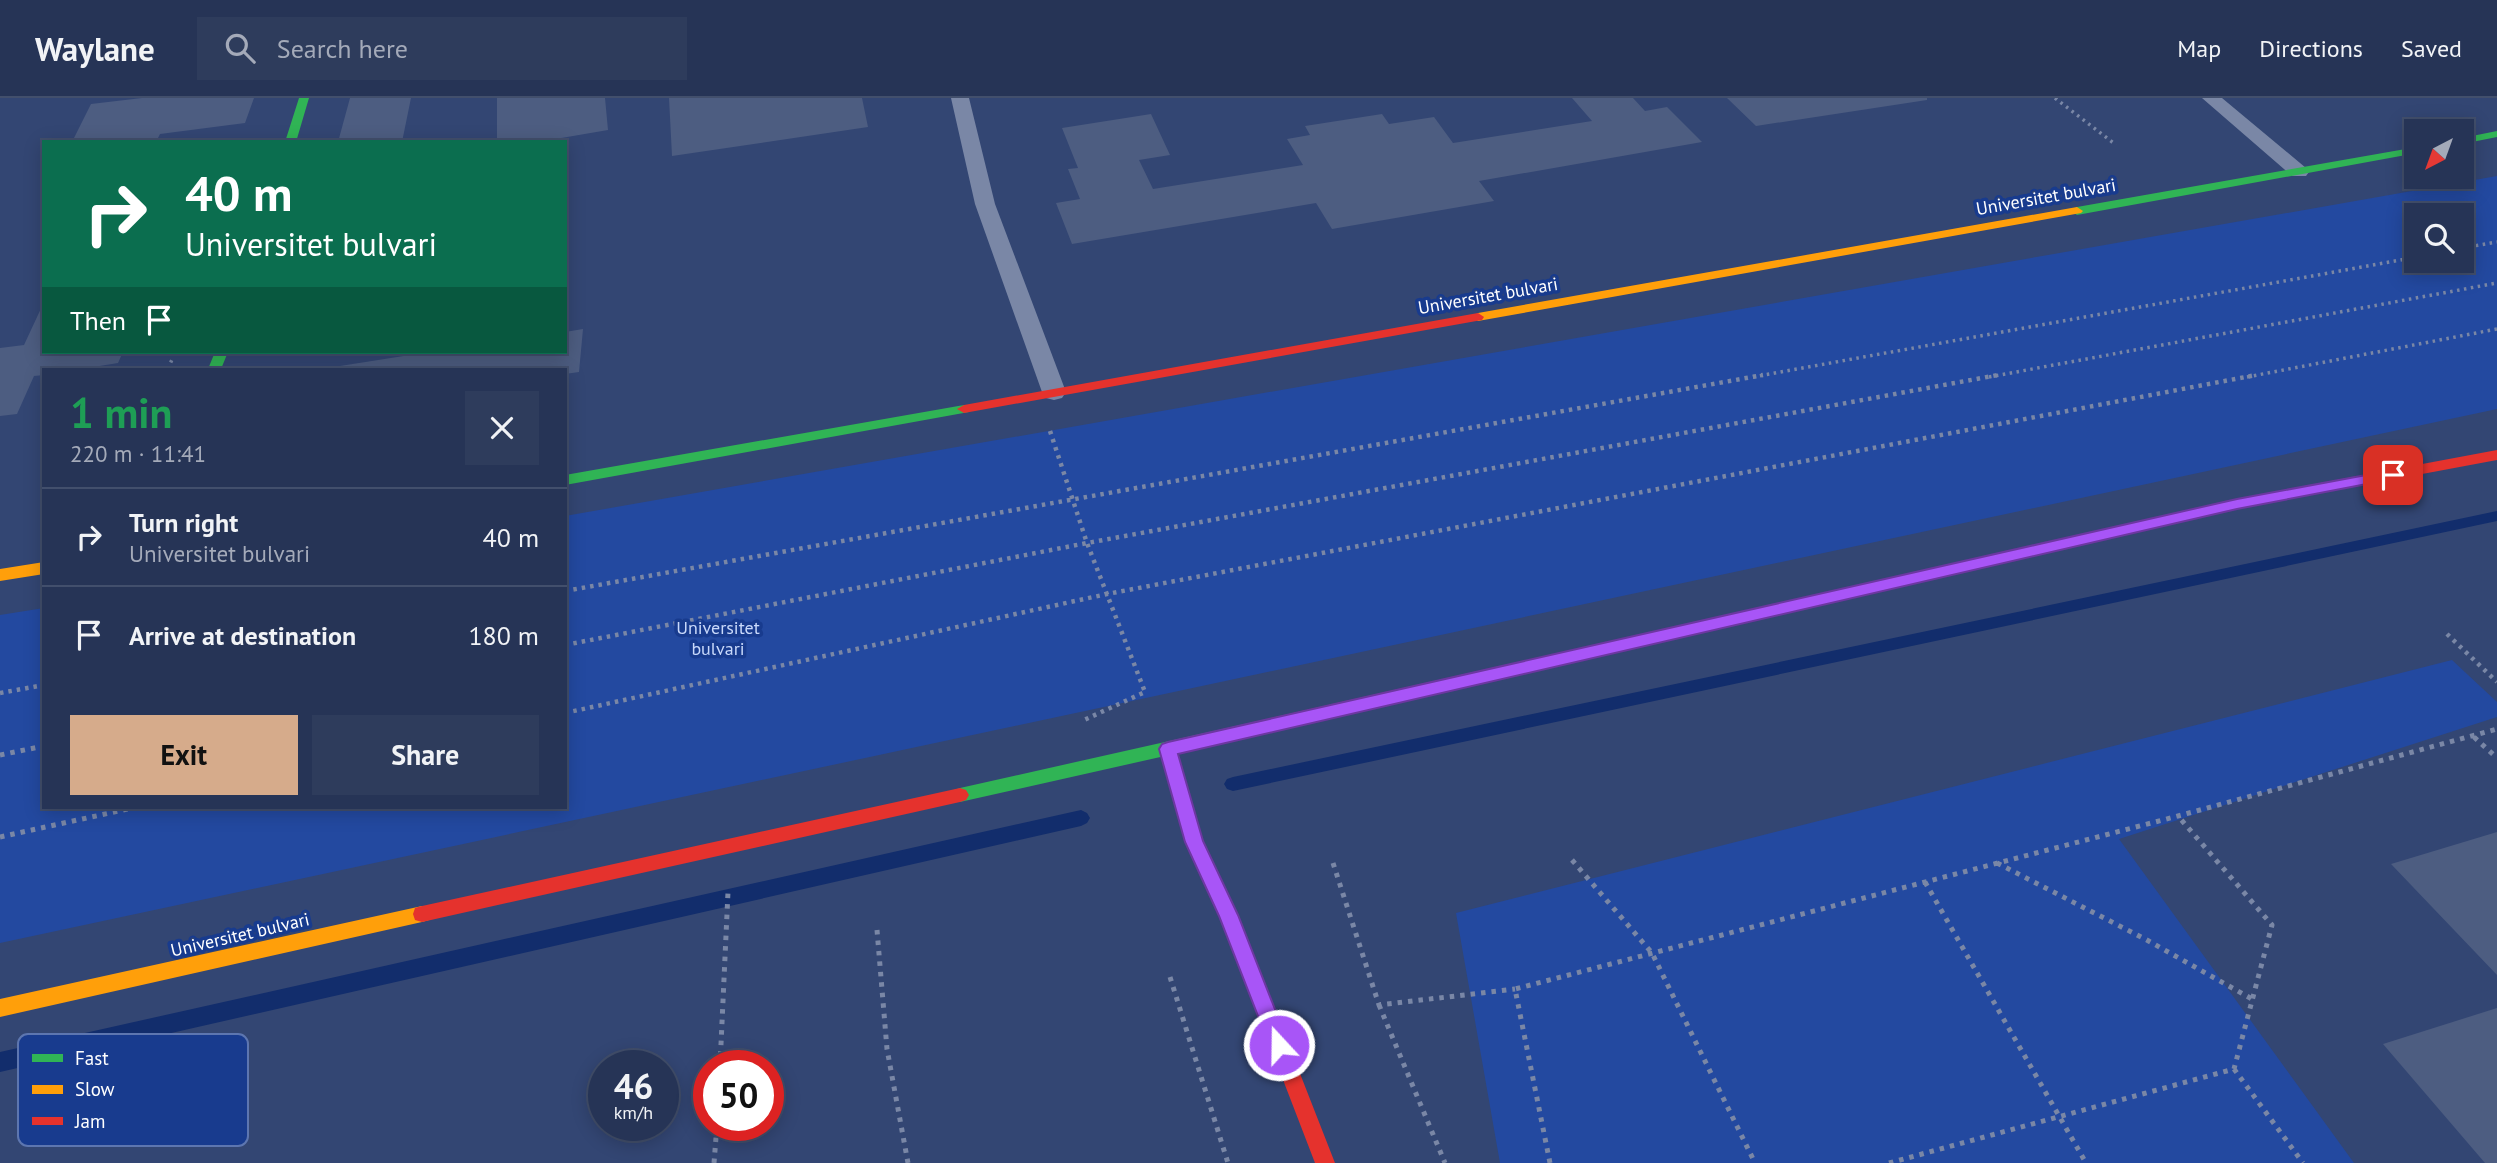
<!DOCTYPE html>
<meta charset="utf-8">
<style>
body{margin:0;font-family:"PT Sans",sans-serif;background:#2e3c5c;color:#f1f3f6;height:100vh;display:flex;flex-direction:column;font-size:26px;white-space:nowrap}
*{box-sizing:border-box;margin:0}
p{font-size:23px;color:#a4aab9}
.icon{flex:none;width:38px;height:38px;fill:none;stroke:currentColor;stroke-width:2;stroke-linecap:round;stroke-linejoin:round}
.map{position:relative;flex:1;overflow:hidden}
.details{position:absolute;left:42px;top:270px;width:525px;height:441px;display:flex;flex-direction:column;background:#263456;border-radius:0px;box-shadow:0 4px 18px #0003,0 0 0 2px #424f6c}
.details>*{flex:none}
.hud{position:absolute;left:42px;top:42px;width:525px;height:214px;border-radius:0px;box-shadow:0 4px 18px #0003,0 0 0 2px #424f6c;background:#0b6e4f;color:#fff;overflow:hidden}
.needle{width:46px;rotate:221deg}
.buttons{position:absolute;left:2404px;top:21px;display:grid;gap:14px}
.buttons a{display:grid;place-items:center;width:70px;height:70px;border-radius:0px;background:#263456;box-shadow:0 4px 18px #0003,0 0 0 2px #424f6c;font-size:35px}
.speed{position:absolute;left:588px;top:952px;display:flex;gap:14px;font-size:35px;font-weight:700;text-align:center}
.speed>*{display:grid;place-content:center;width:91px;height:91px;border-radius:50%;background:#263456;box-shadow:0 4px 18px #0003,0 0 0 2px #424f6c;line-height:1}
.speed small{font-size:18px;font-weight:400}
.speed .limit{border:10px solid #d22;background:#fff;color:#111}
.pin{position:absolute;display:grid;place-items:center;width:60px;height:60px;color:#fff;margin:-30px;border-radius:14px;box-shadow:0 4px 10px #0006}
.me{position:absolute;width:77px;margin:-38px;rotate:339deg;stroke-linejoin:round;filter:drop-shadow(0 0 5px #0008)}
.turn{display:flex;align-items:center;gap:24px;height:147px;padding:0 28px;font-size:32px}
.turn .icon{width:91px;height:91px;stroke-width:2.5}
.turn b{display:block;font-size:49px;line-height:60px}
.then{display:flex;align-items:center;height:66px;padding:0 28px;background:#0003;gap:14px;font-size:26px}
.round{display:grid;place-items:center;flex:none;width:74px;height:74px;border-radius:0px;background:#2e3c5c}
.overview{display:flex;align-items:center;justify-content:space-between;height:119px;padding:0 28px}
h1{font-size:42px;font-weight:800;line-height:52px;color:#1e9e55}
.button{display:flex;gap:14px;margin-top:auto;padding:14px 28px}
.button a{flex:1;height:80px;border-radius:0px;background:#d6ab8b;color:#111;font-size:28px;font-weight:800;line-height:80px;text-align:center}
.button a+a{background:#2e3c5c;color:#f1f3f6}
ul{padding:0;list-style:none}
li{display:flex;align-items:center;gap:21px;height:98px;padding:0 28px;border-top:2px solid #424f6c}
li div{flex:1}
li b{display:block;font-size:26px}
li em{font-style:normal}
header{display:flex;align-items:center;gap:42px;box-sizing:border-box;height:98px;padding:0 35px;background:#263456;border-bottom:2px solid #424f6c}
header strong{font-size:33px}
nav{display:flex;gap:38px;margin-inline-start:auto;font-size:24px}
.search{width:490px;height:63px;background:#2e3c5c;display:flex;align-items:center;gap:18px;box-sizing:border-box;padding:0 24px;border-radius:0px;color:#a4aab9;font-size:26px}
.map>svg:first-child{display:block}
.green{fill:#2349a0;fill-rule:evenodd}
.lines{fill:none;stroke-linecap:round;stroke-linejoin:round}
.stream{fill:#122d6c;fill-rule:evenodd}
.building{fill:#4d5d81}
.path-far2{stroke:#7a87a6;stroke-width:3.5;stroke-dasharray:2.5 4.5;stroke-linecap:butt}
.path-far1{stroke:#7a87a6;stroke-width:4.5;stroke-dasharray:3.5 5;stroke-linecap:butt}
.path{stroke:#7a87a6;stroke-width:5;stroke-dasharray:4.5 6;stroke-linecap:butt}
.lane{fill:#7a87a6;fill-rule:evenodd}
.fast{fill:#30b455;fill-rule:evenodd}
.slow{fill:#ff9f0a;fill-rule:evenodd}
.jam{fill:#e5322d;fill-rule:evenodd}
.route{fill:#a855f7;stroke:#6d37a1;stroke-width:2}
.labels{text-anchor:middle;stroke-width:7;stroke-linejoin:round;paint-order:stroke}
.street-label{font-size:18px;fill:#fff;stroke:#183b8e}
.park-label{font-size:18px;fill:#c9d9fb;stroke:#183b8e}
.key{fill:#183b8e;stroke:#5d76b0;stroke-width:2}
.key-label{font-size:19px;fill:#fff}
</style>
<header>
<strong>Waylane</strong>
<div class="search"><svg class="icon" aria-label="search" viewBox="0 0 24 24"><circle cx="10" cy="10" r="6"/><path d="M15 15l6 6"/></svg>Search here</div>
<nav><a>Map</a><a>Directions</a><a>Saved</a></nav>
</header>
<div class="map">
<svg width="2497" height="1065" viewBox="0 0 2497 1065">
<rect width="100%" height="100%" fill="#334673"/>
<path class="green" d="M2497 78V311L0 845V517L44 510V709H565V418ZM2417 117H2462V163H2417Z
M2452 562 2497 604V619L2119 741 2354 1065H1500L1456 815Z"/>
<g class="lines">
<path class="stream" d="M2497 413V423L1233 693 1227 691 1224 686 1227 681 1233 679Z
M1081 712 1087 715 1090 720 1087 725 1081 728 0 974V954Z"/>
</g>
<path class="building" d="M142 0H254L245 25 160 36 156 44H72L91 6Z
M350 0H411L402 44H338Z
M497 0H605L608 32 538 44H497Z
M669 0H862L868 29 672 58Z
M1572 0H1633L1645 13 1667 9 1702 44 1479 83 1494 103 1332 131 1316 105 1072 146 1056 105 1080 101 1068 71 1078 70 1062 30 1151 16 1170 57 1139 62 1153 91 1303 67 1287 41 1310 37 1305 28 1382 16 1389 26 1434 19 1453 45 1592 23Z
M1727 0H1927V2L1756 28Z
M44 204V254H123L118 265 81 271H44V277L34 278 17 316 0 318V250L24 247Z
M583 231 579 274 565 276V271H321L429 254H565V234Z
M2497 734V877L2391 766Z
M2497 910V1065H2485L2383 946Z"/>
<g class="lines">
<path class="path-far2" d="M2055 0 2116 47
M2462 150 2497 144
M168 271 173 259
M1753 279 2417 159
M1989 279 2497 185
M2247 279 2497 231"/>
<path class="path-far1" d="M1050 333 1087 445 1145 594 1084 622
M565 493 1763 277
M2447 536 2497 584
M565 547 1087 445 1998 277
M0 595 44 587
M565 615 1107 496 2256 277"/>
<path class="path" d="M2474 639 2497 660
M0 657 44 648
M0 739 137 709
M1572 762 1652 855 1755 1065
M1333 765 1379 907 1515 891
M1997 765 2145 841 2252 901
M1925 784 2086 1065
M877 832 887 951 908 1065
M1170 879 1228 1065
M1379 907 1445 1065
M720 968 728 794
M2234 971 2303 1065
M714 1065 717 1027
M1550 1065 1515 891 2178 718 2497 631
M1889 1065 2234 971 2272 827 2178 718"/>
<path class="lane" d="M951 0H969L995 106 1066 294 1062 300 1054 302 1046 300 1042 294 975 106Z
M2202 0H2222L2306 70 2309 74 2306 78H2292Z"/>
<path class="fast" d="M299 0H309L296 44H285Z
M2497 33V39L2462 46V40Z
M2417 49V55L2077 117 2071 113 2077 109Z
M215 254H228L221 271H208Z
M964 307 969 308 971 311 969 314 565 387V377Z
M2241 400 2248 405 2246 409 1783 516 1775 510 1783 504Z
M1254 624 1260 626 1262 631 1260 636 1254 638 960 704 954 702 951 697 954 692 960 690Z"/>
<path class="slow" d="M2077 109 2083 113 2081 115 1478 223 1472 219 1478 215Z
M44 464V476L0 483V471Z
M422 808 429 810 431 816 429 822 422 824 0 919V901Z"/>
<path class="jam" d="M1478 215 1484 219 1482 222 964 315 957 311 964 307Z
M2497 352V362L2241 410 2234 405 2241 400Z
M1783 504 1788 506 1791 510 1788 514 1254 638 1248 636 1246 631 1248 626 1254 624Z
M1168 644 1174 646 1176 651 1203 744 1238 817 1335 1065H1315L1220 818 1185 744 1160 651 1162 646Z
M960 690 966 692 969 697 966 702 960 704 422 824 415 822 413 816 415 810 422 808Z"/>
</g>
<path class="route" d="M2393 372 2400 377 2398 380 2237 411 1178 656 1203 743 1238 817 1289 947 1286 954 1279 956 1272 954 1219 818 1185 744 1159 651 1162 646 1168 644 2237 401Z"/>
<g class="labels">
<g class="street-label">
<text transform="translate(2046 99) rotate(-10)" y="6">Universitet bulvari</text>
<text transform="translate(1488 198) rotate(-10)" y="6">Universitet bulvari</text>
<text transform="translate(240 837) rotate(-13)" y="6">Universitet bulvari</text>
</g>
<g class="park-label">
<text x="718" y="536">Universitet<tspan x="718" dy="21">bulvari</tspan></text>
</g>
</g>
<rect x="18" y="936" width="230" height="112" rx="10" class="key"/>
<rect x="32" y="956" width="31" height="8" fill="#30b455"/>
<rect x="32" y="987" width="31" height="9" fill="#ff9f0a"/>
<rect x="32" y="1019" width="31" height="8" fill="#e5322d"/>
<g class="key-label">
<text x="75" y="967">Fast</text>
<text x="75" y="998">Slow</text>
<text x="75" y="1030">Jam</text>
</g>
</svg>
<div class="buttons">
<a><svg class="needle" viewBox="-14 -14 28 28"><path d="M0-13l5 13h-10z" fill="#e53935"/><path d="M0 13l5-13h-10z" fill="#a4aab9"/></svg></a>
<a><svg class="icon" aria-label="search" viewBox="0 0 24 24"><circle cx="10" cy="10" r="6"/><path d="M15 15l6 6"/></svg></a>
</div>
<div class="speed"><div>46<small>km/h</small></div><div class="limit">50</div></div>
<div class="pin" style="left:2393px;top:377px;background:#d93025"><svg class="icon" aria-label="arrive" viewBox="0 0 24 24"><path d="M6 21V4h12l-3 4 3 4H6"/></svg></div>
<svg class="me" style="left:1279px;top:947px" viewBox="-20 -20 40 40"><circle r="17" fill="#a855f7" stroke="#fff" stroke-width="3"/><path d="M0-11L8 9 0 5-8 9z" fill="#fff"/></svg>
<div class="hud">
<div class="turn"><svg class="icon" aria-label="right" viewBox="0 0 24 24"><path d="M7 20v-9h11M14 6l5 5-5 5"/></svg><div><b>40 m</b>Universitet bulvari</div></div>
<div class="then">Then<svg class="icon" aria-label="arrive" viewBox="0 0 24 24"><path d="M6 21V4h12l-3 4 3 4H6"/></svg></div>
</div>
<section class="details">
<div class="overview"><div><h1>1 min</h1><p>220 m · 11:41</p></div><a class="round"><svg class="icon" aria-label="close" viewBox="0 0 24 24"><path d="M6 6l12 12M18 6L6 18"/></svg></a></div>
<ul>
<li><svg class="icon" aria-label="right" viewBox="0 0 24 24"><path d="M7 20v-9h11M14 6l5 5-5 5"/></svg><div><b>Turn right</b><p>Universitet bulvari</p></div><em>40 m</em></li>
<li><svg class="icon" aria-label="arrive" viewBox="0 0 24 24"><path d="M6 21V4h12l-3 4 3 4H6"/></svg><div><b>Arrive at destination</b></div><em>180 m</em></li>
</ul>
<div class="button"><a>Exit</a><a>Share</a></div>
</section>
</div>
